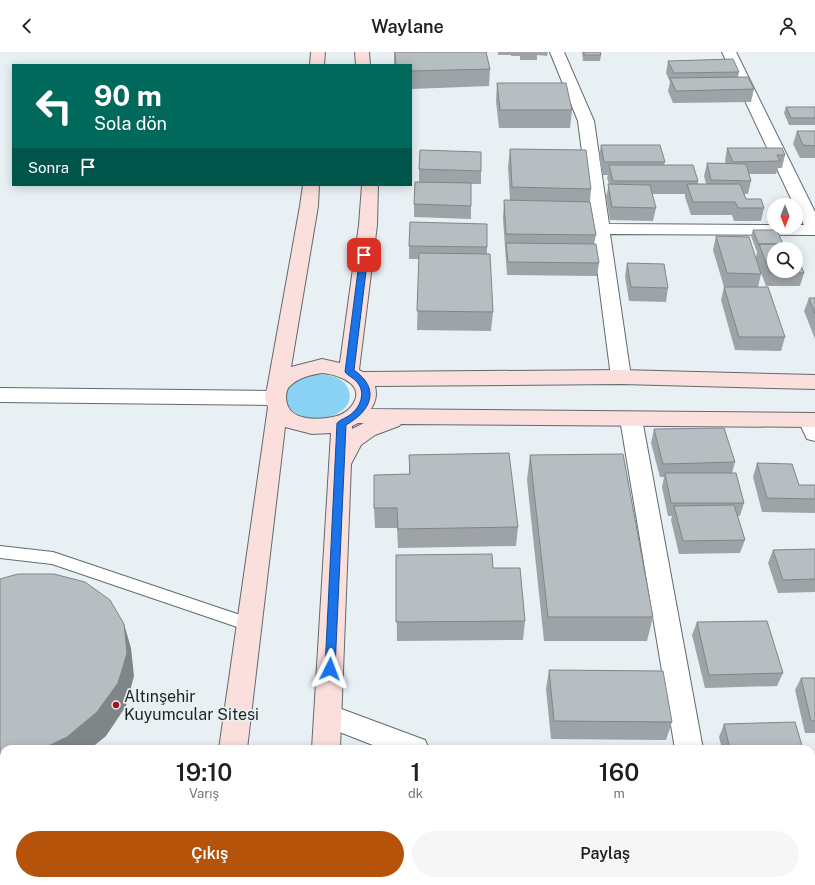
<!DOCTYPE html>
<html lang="tr">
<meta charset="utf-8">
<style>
body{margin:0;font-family:"Public Sans",sans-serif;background:#f6f6f6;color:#202124;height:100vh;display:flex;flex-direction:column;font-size:15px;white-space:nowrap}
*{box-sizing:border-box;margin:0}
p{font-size:13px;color:#757577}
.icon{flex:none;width:22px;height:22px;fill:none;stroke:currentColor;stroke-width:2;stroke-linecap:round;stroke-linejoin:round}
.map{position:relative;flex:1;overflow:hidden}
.details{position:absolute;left:0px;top:693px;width:815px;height:140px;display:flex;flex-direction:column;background:#fff;border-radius:12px 12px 0 0;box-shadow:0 2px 10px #0003}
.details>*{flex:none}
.top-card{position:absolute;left:12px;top:12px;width:400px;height:122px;border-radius:0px;box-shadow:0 2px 10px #0003;background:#00695c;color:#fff;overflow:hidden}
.needle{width:26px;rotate:180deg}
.fabs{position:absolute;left:767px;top:146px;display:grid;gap:8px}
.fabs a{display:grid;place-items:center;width:36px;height:36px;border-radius:50%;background:#fff;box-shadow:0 2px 10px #0003;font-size:20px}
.pin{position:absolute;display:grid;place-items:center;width:34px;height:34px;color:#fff;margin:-17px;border-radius:8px;box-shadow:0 2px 6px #0006}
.me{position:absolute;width:44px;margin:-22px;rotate:3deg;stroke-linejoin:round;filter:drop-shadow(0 0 3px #0008)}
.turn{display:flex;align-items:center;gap:14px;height:84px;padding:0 16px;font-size:18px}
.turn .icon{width:52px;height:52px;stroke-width:2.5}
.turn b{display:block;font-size:28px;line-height:34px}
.then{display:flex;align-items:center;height:38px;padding:0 16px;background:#0003;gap:8px;font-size:15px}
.eta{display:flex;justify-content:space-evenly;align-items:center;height:68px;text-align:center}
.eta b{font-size:24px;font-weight:600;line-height:28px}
.action{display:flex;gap:8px;margin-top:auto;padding:8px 16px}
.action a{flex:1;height:46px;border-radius:24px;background:#b45309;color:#fff;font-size:16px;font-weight:600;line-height:46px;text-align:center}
.action a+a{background:#f6f6f6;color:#202124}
header{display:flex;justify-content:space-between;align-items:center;height:52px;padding:0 16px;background:#fff;font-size:18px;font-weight:600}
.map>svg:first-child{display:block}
.green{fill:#8ad2f3}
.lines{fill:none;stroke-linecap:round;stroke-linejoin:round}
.lane-casing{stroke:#636a6d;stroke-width:2}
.street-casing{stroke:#636a6d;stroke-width:2}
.secondary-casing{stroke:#636a6d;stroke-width:2}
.lane{fill:#fff;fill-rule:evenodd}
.street{fill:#fff;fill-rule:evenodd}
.secondary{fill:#fadfdc;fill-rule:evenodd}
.wall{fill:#9da3a7}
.shaded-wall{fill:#808588}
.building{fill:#b7bec2;stroke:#808588}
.route{fill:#1a73e8;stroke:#114b97}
.poi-dot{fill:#a81419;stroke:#e8f0f4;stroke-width:1.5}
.labels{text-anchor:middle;stroke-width:3.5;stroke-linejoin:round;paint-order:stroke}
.near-poi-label{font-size:16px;fill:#1f2223;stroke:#e8f0f4;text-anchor:start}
</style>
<header><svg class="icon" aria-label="back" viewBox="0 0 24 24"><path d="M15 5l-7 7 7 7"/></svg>Waylane<svg class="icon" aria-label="person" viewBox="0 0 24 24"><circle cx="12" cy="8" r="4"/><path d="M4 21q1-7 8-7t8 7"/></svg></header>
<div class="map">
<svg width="815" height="833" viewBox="0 0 815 833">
<rect width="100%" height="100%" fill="#e8f0f4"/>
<path class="green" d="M318 322C325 323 333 323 339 327 352 335 354 350 341 359 302 387 251 333 318 322Z"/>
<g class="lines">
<g class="lane-casing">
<path id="lane" d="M0 494 53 500 255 568 257 573 255 578 249 579 52 512 0 506Z"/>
</g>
<g class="street-casing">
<path id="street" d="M550 0H564L594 69 609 172 774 173V175H796V173H804L796 156V153H794L722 0H736L815 160V183L610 182 631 325 628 330 621 332 614 330 611 325 578 69Z
M0 336 274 339 281 341 284 346 281 351 274 353 0 350Z
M631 360 638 362 642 367 703 697H675L620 367 624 362Z
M809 361 815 362V389L807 387 798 368 802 363Z
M328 652 425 688 429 697H383L319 672 315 664 319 656Z
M706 829H736L738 833H708Z
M744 829H782L784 833H746Z"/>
</g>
<g class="secondary-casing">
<path id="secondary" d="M311 0H325L324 13H310Z
M355 0H369L370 13H356Z
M303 133H319L318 154 291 315 322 307 340 311 359 173 362 133H378L377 173 359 318 363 320 621 318 815 323V337L621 332 375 334C377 343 376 349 371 357L815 361V375L401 372 399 374 375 383 361 393 351 412 340 697H312L331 381 312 382 285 375 247 697H219L268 355C265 350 264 342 267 337L300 154ZM322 321C341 323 370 334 349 357 343 363 335 365 327 366 311 368 287 367 286 346 286 341 287 336 291 333 300 325 311 323 322 321ZM358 371H364L352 377V374Z
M201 829H231L230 833H200Z
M303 829H333V833H303Z"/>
</g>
<use href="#lane" class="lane"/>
<use href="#street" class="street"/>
<use href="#secondary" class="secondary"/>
</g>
<path class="wall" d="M394 0H486L490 17 489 34 411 37V13H394Z
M498 0H548L547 4 537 3V8H520V4H511V3H498Z
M582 0H600L601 3 600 9H583Z
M668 9 739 20 738 25 754 37 751 50 673 51 668 39 670 30 666 21Z
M497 31 572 58 570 76H499L496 49Z
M786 55H815V73H789L784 61Z
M797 79H815V106H800L793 92Z
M601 93 665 110 664 113 698 129V132H706L704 124 707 111 726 112 725 109 727 96 785 103 782 116H778L776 122H749L751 129 748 142H744L746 147 764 156 761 169H734L732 163H691L685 145V142H652L656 156 653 169 610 168 606 145 609 132 607 126 608 123H603L599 106Z
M510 97 591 137 590 149 596 183 594 192 599 211 597 224 507 223 503 167 504 148H510L508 115Z
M419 117 481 119V132H471V167L414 165V152L419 130Z
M753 178 783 192 804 221 800 234H766L760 218 761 222 758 235H724L713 198 716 184 756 205 757 200 751 184Z
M409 194 487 195V202L493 260 491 279 417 278 419 207H409Z
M627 211 668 236 666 250 629 249 625 224Z
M724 235 785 285 781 299 735 298 721 248Z
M809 246H815V287L804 259Z
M654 377 735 410 732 421 744 451 740 464H738L745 488 740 501 679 502 671 468 672 464H668L662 435 664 425H660L651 391Z
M409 403 518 475 516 494 398 496 397 476H375L374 456 409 422Z
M530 403 653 565 647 589H544L527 428Z
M757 411 799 433H815V461L762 460 753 425Z
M815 497V540L778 541 768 511 773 498Z
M396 503 493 516 525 569 523 588 397 589Z
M697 570 783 621 777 634 705 636 692 583Z
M549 618 672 670 666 688 551 687 546 637Z
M801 626H815V681H805L795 638Z
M724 672 803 697H722L719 685Z"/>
<path class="shaded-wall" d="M124 572 131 596 134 624 126 654 106 684 90 697H42Z
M0 708H4V732L2 733 0 730Z"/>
<path class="building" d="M395 0H486L490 17 411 19V13H396Z
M584 0H600L601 3H584Z
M733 7 739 20 674 21 668 9Z
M748 25 754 37 676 39 670 26Z
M497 31H566L572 58H500Z
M786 55H815V66H791Z
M797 79H815V94L803 93Z
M601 93H660L665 110H604Z
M727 96H782L785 103H777L780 109 733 110Z
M510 97 586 98 591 137 512 135Z
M420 98 481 100V119L419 117Z
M707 111 746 112 751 129 711 128Z
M609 113H693L698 129H613Z
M415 130 471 131V154L414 152Z
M608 132 650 133 656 156 612 155Z
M687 132H740L746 147H761L764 156H738L735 150H693Z
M504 148 590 150 596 183 506 182Z
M410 170 487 172V195L409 194Z
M753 178H777L783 192H759V193Z
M716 184 749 185 761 222 727 221Z
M506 191 596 192 599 211 508 210Z
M759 192H792L794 197H774V219H796V202L804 221H770Z
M419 201 490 202 493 260 417 259Z
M627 211 664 212 668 236 631 235Z
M724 235H768L785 285H739Z
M809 246H815V262Z
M724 376 735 410 663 412 654 377Z
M509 401 518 475 398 477 397 456H374V423L410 422 409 403Z
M623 402 653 565H548L530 403Z
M757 411 792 412 799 433H815V447L767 446Z
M665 421H736L744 451H671Z
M734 453 745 488 683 489 674 454Z
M815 497V527L783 528 773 498Z
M492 502 493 516H520L525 569 396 570V503Z
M18 522H54L85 530 110 548 124 572 127 601 118 631 97 660 67 685 42 697H4V708H0V527Z
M767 569 783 621 709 623 697 570Z
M549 618 663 619 672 670 554 669Z
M801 626H815V669H811Z
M795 670 803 697H730L724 672Z
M410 829H561V833H410Z"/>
<path class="route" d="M364 200 368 203 354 318C381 337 371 359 346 373L335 617 334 620 330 622 326 620 325 617 337 371C341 367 346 366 350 363 361 355 366 340 357 330 354 326 348 324 345 320L360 203Z"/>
<circle class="poi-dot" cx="116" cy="653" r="4"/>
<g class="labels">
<g class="near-poi-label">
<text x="124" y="650">Altınşehir<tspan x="124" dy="18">Kuyumcular Sitesi</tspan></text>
</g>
</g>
</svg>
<div class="fabs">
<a><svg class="needle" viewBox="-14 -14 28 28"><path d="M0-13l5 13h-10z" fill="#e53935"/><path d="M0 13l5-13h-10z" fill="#757577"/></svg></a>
<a><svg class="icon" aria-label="search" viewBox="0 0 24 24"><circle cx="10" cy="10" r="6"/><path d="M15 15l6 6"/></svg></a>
</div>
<div class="pin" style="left:364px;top:203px;background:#d93025"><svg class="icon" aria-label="arrive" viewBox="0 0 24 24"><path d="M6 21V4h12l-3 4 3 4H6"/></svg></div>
<svg class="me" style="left:330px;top:617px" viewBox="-20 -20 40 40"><path d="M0-17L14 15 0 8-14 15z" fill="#1a73e8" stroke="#fff" stroke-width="4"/></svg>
<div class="top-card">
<div class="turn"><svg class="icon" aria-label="left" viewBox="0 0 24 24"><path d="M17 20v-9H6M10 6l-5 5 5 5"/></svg><div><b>90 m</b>Sola dön</div></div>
<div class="then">Sonra<svg class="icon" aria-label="arrive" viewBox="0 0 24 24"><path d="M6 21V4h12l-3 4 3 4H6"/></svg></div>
</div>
<section class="details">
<div class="eta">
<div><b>19:10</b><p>Varış</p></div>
<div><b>1</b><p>dk</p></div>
<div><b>160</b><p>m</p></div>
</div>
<div class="action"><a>Çıkış</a><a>Paylaş</a></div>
</section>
</div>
